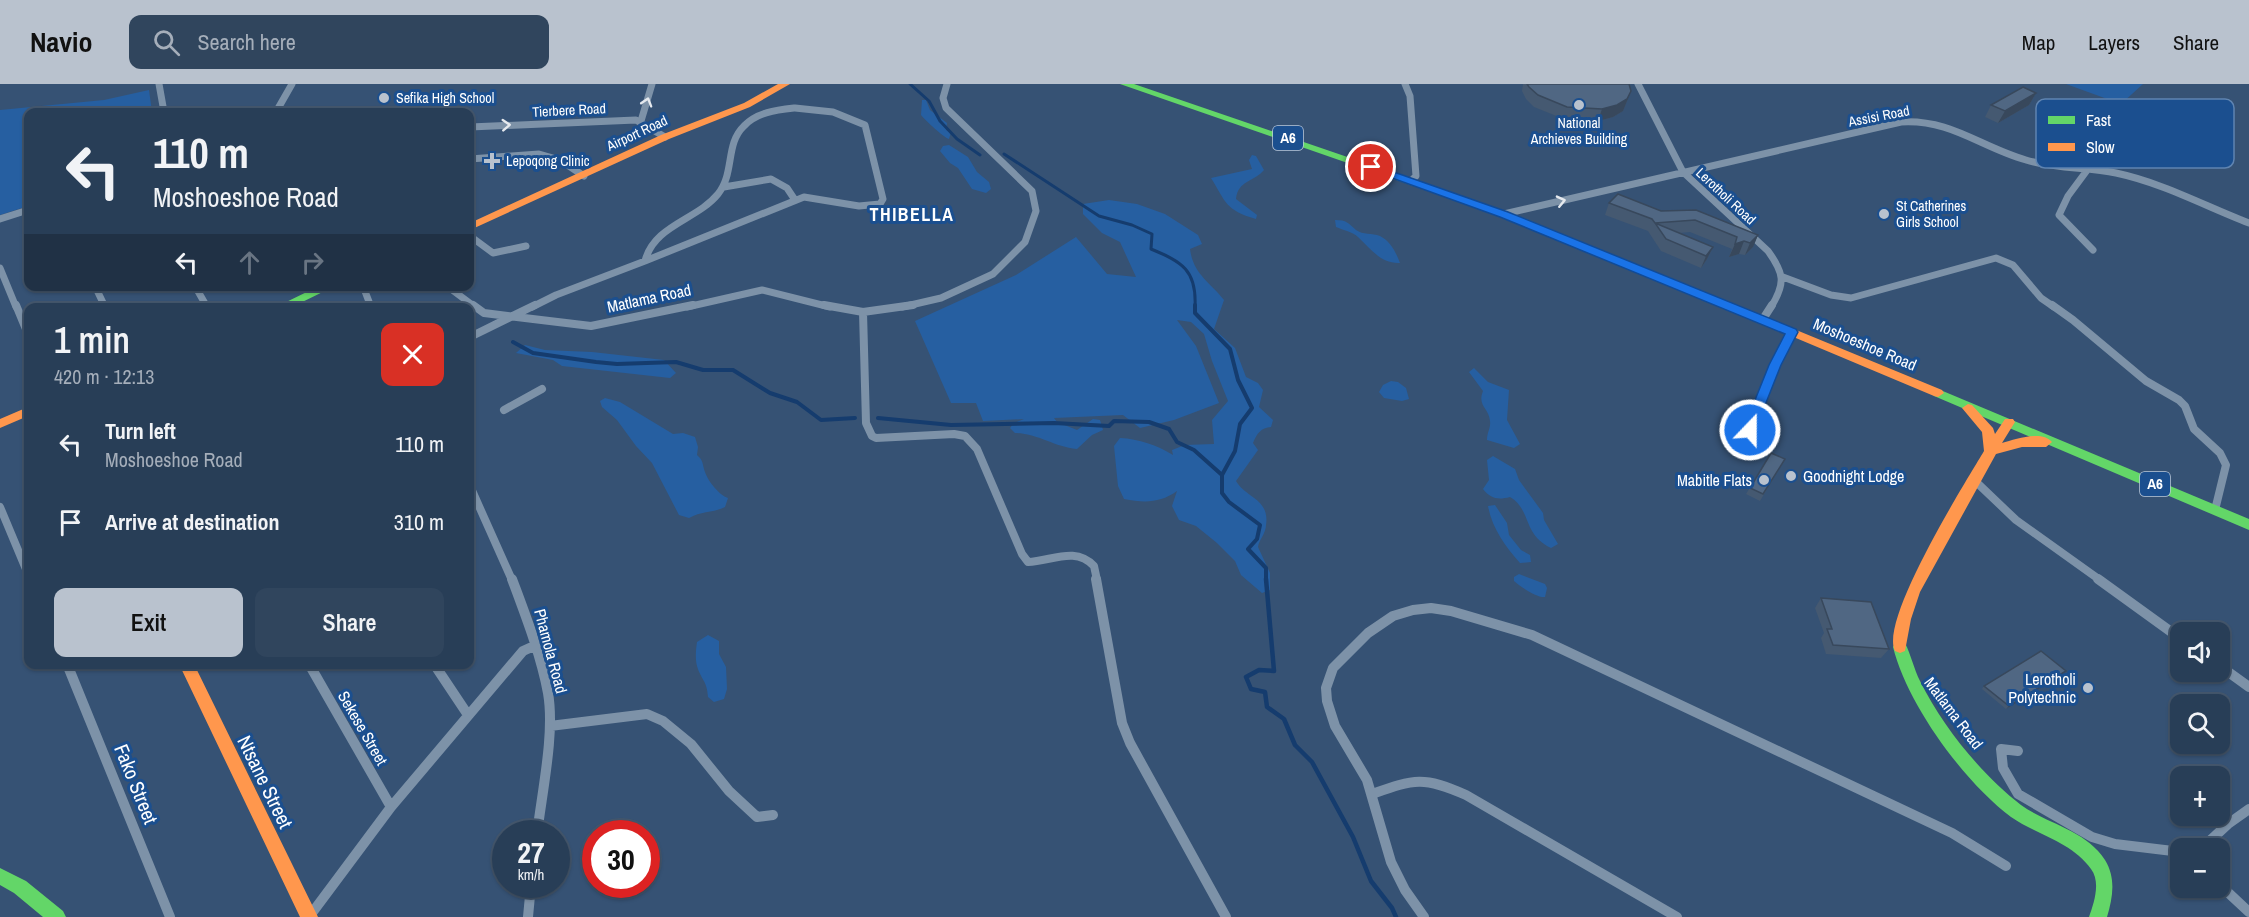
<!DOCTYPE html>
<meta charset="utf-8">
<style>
body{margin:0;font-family:"Archivo Narrow",sans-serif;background:#30455d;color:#f1f3f6;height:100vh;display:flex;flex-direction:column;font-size:22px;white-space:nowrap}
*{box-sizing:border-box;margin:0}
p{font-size:20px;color:#a5aeba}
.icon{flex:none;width:33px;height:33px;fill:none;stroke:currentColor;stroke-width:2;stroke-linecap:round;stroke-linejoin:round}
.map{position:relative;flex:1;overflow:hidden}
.panel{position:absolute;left:24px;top:219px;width:450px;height:366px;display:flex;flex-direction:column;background:#283e57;border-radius:12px;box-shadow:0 2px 4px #0004,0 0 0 2px #44576d}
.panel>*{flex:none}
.banner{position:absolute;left:24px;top:24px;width:450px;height:183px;border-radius:12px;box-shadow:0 2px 4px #0004,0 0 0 2px #44576d;background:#283e57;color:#f1f3f6;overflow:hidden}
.controls{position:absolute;left:2170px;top:538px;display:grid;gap:12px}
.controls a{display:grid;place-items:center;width:60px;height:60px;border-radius:12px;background:#283e57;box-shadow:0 2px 4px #0004,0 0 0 2px #44576d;font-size:30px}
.speed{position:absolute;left:492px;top:736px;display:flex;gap:12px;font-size:30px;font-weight:700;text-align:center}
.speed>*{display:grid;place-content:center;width:78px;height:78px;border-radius:50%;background:#283e57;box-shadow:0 2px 4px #0004,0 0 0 2px #44576d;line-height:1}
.speed small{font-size:15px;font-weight:400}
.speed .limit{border:9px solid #d22;background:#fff;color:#111}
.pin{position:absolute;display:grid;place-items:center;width:51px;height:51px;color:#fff;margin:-26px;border:3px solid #fff;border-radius:50%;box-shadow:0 2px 6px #0007}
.me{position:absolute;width:66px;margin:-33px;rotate:22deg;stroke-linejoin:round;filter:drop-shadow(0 0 4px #0008)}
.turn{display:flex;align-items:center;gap:21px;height:126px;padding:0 30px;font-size:27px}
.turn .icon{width:78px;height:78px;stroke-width:2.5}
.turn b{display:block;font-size:42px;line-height:51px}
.lanes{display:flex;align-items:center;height:57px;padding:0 30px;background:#0003;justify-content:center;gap:30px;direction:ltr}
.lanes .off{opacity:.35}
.round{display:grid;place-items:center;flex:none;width:63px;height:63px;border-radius:12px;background:#30455d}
.overview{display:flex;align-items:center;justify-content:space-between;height:102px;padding:0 30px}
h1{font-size:36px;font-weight:600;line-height:45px}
.button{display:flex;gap:12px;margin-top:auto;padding:12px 30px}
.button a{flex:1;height:69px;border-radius:12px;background:#b9c2ce;color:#111;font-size:24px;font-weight:600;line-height:69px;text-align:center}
.button a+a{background:#30455d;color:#f1f3f6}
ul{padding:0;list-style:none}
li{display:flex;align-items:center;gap:18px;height:78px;padding:0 30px}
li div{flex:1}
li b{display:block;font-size:22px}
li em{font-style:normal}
header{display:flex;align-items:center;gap:36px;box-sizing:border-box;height:84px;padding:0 30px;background:#b9c2ce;color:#111}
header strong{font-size:28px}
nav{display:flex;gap:33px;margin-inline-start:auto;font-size:21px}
.search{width:420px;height:54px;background:#30455d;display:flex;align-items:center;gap:15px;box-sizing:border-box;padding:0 21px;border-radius:12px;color:#a5aeba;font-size:22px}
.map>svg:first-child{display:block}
.green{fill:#265fa1}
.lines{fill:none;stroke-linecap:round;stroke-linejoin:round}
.stream-far2{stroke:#153c6e;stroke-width:3}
.stream-far1{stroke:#153c6e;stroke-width:4}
.stream{stroke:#153c6e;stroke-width:4.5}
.street-far2{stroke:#7d92a8;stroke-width:7}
.street-far1{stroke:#7d92a8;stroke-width:8}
.street{stroke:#7d92a8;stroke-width:10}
.fast{fill:#63d668;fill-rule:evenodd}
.slow{fill:#ff974d;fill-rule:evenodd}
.wall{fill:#455971}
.shaded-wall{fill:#38485c}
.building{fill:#506783;stroke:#38485c;stroke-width:1.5}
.oneway{stroke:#e5e9ee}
.route{fill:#1a73e8;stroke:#114b97;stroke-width:1.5}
.poi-dot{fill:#b9c2ce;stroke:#1b4f8f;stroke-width:2}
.labels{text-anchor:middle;stroke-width:6;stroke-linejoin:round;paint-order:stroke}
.far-poi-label{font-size:14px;fill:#fff;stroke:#1b4f8f;text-anchor:start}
.far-street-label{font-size:14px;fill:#fff;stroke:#1b4f8f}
.shield{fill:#1b4f8f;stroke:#bbcadd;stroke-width:1.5}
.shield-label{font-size:15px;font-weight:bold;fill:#fff}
.street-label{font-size:16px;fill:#fff;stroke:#1b4f8f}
.poi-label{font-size:16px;fill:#fff;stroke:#1b4f8f;text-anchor:end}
.far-district-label{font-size:18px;font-weight:bold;letter-spacing:1.5px;fill:#fff;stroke:#1b4f8f}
.near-street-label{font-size:20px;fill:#fff;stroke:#1b4f8f}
.key{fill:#1b4f8f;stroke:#5f84b1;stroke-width:1.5}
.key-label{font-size:16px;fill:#fff}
</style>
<header>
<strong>Navio</strong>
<div class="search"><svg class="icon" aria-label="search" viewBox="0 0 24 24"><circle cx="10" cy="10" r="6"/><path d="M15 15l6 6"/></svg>Search here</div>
<nav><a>Map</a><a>Layers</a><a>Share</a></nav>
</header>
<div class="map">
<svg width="2249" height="833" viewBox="0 0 2249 833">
<rect width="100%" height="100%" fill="#365274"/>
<path class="green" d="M2066 0H2143L2121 20Z
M149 6 152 28H28V122L0 131V26L104 16Z
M922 16H926L930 26 947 39 946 46 951 48 949 55C943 53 926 37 921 31Z
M949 61 968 73 977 88 989 98 991 105 986 109 972 105 958 84 950 79 940 67 943 62Z
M1252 71 1256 72 1264 86C1254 98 1238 96 1236 115L1257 131 1256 135C1225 126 1226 118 1211 94L1252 85 1249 76Z
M1109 116 1137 120 1165 130 1198 151 1202 160 1190 165C1193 190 1210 198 1224 216L1214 245 1235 264 1246 293 1258 299 1263 306 1259 323 1273 336 1271 343C1261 344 1257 349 1253 359L1258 366 1236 397C1246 414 1270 415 1266 441 1266 449 1259 456 1258 463L1270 489V506L1262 509 1241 491 1235 477 1217 459 1196 442 1179 436 1172 422 1177 407C1160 419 1145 419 1124 415L1118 402 1114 362 1120 354C1139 355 1157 361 1173 371L1172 366 1185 361 1214 360 1212 336 1228 317 1212 277 1204 250 1191 238 1177 236 1196 262 1219 319 1174 336 1140 344 1123 331 1054 334 1057 338 1077 346 1093 335 1100 336 1103 346 1092 351 1077 365C1054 363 1040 350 1015 349L1010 344 1014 339 1024 335 983 337 976 319H951L915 237 1016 191 1076 153 1107 190 1136 193 1120 158 1102 149 1083 130V120Z
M1335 136C1347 136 1348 139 1356 146 1363 151 1372 149 1380 152 1390 157 1396 168 1400 179 1381 180 1371 165 1358 153 1353 148 1343 146 1336 143Z
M525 261 545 266 592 268 664 276 676 289 670 294 562 282 553 276 516 269Z
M1474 284 1488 298 1509 306 1507 336 1520 360 1514 364 1487 356C1487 348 1491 344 1490 337 1489 324 1477 322 1483 307L1469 288Z
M1391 297 1398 298 1406 304 1409 315 1402 317 1384 314 1379 308 1383 301Z
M605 314 620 318 673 350 683 349 695 353 698 363 697 371C704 377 702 380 705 388 708 397 719 411 728 414L725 423C713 429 701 427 689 434L679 431 652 379 636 362 617 336 602 323 600 317Z
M1493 372 1515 385 1519 396 1543 429 1544 436 1558 460 1551 464C1522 450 1532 426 1510 413 1498 416 1491 415 1483 405L1489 396 1487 376Z
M1495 421 1507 439 1509 451 1521 466 1530 471 1531 478 1520 479C1505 462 1492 444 1488 422Z
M1519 490 1545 500 1547 504 1545 513C1537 514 1521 503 1514 497V493Z
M708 551 719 557V570L726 583 727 605 724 615 714 618 708 613C707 596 701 596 697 582 695 574 696 565 697 558Z"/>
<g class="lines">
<path class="stream-far2" d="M910 0 929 17 940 37 957 55 980 71
M1004 70 1099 132 1132 141 1152 150 1151 165C1182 178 1197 186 1195 223"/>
<path class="stream-far1" d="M1195 221V229L1230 265 1238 296 1252 324 1240 340 1235 367 1222 391V409L1229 418 1260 441 1257 455 1248 465 1266 484V496
M513 258 533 269 596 278 617 280 676 278 703 286H733L770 309 797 318 821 336 855 334
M878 334 951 341 1054 339 1109 342 1114 337 1149 338 1169 345 1177 358 1194 366 1222 391"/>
<path class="stream" d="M1266 495 1274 587 1259 586 1246 593 1251 605 1265 608 1267 623 1284 635 1295 661 1312 678 1353 753 1371 797 1392 824 1396 833"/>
<path class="street-far2" d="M159 0 164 28
M1405 0 1410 12 1416 92 1411 97
M1638 0 1683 88 1768 167C1784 189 1786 199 1771 223
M795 24 833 28 865 41 883 115 880 120 859 122 804 113 645 177C654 141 697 136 718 110 735 89 725 60 744 42 757 28 777 26 795 24Z
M276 28 292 0
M641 37 652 0
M470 43 636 36 665 53
M470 75 539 70 560 76 584 92
M2088 85 2068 112 2059 131 2093 166
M724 103 771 95 787 104 795 116
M1504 130 1901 38C1951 35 1980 63 2026 76 2055 85 2087 83 2116 89 2163 99 2205 122 2249 139
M0 135 28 126
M470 152 493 169 526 162
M0 184 16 223
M1783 193 1831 211 1851 214 1996 174 2013 181 2041 214 2054 223
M95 202 105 223
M195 202 207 223
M363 202 371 223
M447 202 475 223
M532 223 556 211 645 177
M687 223 762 206 830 223
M902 223 941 214 993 190 1025 158 1036 127 1032 107 946 24 943 14 947 0"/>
<path class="street-far1" d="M16 221 28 250
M105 221 106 224
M206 221 208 224
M371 221 372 224
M473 221 484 229 591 242 693 221
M824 221 863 228 913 221
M2052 221 2073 236 2146 297 2179 316 2185 322 2194 345 2220 369 2226 381 2215 426
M863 228 866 339 872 352 876 354 954 350 965 352 977 365 1022 470 1028 478C1052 477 1075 462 1094 482L1097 496
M1763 235 1772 221
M470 253 535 221
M504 326 542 305
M1750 346 1775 281 1792 248
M1973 395 2016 436 2100 496
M470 402 512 496
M0 423 28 490"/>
<path class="street" d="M512 495C525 530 541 571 548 609 555 649 542 708 537 750
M1096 495 1122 639 1130 659 1226 833
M2098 495 2181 555
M67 580 170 833
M309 580 391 723
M434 580 468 631
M2220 582 2249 603
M550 642 647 630 663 637 691 660 729 707 757 733 773 731
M2018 667 2001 665 2003 684 2018 710 2092 753 2115 760 2181 768
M1372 710C1415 695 1423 692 1466 711L1677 833
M2201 765 2228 740 2249 725
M2220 801 2249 828
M309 833 391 723 523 567 534 562
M528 833 531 801
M1424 833 1405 806 1391 778 1367 696 1335 642 1327 617 1326 604 1333 584 1368 549 1393 532 1413 526 1431 524 1451 527 1532 551 1952 749 2006 782"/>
<path class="fast" d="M1120 0H1134L1508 128 1634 180 1632 182H1624L1500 132Z
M319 202H335L290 224H274Z
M1938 305 2249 435V446L1934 312 1932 309Z
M1900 557 1905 559C1911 571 1914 585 1920 597 1943 643 1981 690 2021 721 2047 740 2086 746 2105 776 2116 794 2113 813 2107 833H2089C2094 819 2101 798 2091 785 2072 758 2037 751 2011 733 1964 698 1907 620 1893 563L1895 559Z
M0 784 26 797 63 827 66 833H43L14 809 0 801Z"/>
<path class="slow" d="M778 0H790L750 23 669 55 470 146V139L661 51 744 19Z
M1628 177 1942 306 1944 309 1938 313 1934 312 1624 182V178Z
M1968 320 1972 321 1993 344 1995 350 2005 335H2013L2015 338 2002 359C2016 355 2042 346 2052 358L2046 363H2022L1996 370 1920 508 1911 535 1905 567 1900 569 1895 567C1879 536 1965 399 1984 367L1982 348 1962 324Z
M28 323V332L0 344V335Z
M179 580H194L318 833H300Z"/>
</g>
<path class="wall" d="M1523 0H1629L1631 7 1623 27 1613 33 1598 37 1564 35 1534 23 1526 15 1522 7Z
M2036 9 2029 21 1998 39 1985 33 1991 21Z
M1609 119 1661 127 1758 151 1753 163 1745 171 1739 170 1729 173 1732 165 1690 148 1679 149 1713 163 1707 175 1701 184 1661 167 1648 147 1605 131Z
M1771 369 1785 375 1760 417 1746 410Z
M1821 514 1889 565 1881 574 1826 570 1821 554 1824 549 1815 524Z
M2066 587 2063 590 2006 625 1982 605 1984 602Z"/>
<path class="shaded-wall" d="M1631 7 1623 27 1613 33 1598 37 1602 25Z
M2036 9 2029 21 1998 39 2005 27Z
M1758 151 1753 163 1745 171 1750 159Z
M1744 157 1739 170 1729 173 1735 160Z
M1713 163 1707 175 1701 184 1706 172Z
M2066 587 2063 590 2006 625 2009 622Z"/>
<path class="building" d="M1527 0H1629L1631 7 1627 15 1617 21 1602 25 1567 23 1538 11 1529 3Z
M2023 3 2036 9 2005 27 1991 21Z
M1618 110 1661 127 1696 126 1758 151 1750 159 1744 157 1735 160 1737 153 1695 136 1655 139 1652 135 1609 119Z
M1655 139 1713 163 1706 172 1666 155Z
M1771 369 1785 375 1763 410 1750 404Z
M1821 514 1871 518 1889 565 1833 561 1827 545H1832Z
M2041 567 2066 587 2009 622 1984 602Z"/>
<defs><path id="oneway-chevron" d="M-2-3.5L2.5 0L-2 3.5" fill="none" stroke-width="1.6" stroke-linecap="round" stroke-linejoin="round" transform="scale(1.5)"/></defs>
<g class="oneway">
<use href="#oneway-chevron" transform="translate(647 18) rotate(-73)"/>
<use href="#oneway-chevron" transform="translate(506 41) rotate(-3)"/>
<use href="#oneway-chevron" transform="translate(1561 117) rotate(-13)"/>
</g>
<path class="route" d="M1371 80 1508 128 1796 245 1798 248 1781 281 1754 349H1745L1743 346 1769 281 1785 250 1500 133 1367 85V81Z"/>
<g class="poi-dot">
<circle cx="384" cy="14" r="6"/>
<circle cx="1579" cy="21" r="6"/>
<path d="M489 68h6v6h6v6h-6v6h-6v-6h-6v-6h6z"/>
<circle cx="1884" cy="130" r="6"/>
<circle cx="1791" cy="392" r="6"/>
<circle cx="1764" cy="396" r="6"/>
<circle cx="2088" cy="604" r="6"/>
</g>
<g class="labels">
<g class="far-poi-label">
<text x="396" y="19">Sefika High School</text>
<text x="1579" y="44" text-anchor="middle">National<tspan x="1579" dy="16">Archieves Building</tspan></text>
<text x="506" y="82">Lepoqong Clinic</text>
<text x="1896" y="127">St Catherines<tspan x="1896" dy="16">Girls School</tspan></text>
</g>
<g class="far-street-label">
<text transform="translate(569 26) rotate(-3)" y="5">Tierbere Road</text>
<text transform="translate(1879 32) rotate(-11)" y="5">Assisi Road</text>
<text transform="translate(637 49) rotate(-25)" y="5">Airport Road</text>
<text transform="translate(1726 112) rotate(43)" y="5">Lerotholi Road</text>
</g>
<g class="shield">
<rect x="1273" y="42" width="30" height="24" rx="4.5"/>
<rect x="2140" y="388" width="30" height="24" rx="4.5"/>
</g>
<g class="shield-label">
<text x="1288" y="59">A6</text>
<text x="2155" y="405">A6</text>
</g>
<g class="street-label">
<text transform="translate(649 214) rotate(-12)" y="6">Matlama Road</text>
<text transform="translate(1865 260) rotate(23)" y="6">Moshoeshoe Road</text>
<text transform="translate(551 567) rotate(75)" y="6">Phamola Road</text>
<text transform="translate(1954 629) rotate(53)" y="6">Matlama Road</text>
<text transform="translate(363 644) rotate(60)" y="6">Sekese Street</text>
</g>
<g class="poi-label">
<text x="1803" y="398" text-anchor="start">Goodnight Lodge</text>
<text x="1752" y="402">Mabitle Flats</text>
<text x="2076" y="601">Lerotholi<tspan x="2076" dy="18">Polytechnic</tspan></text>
</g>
<g class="far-district-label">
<text x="912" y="137">THIBELLA</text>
</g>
<g class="near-street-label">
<text transform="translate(265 698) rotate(64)" y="7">Ntsane Street</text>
<text transform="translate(136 700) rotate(68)" y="7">Fako Street</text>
</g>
</g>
<rect x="2036" y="15" width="198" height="69" rx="9" class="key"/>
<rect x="2048" y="32" width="27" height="8" fill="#63d668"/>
<rect x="2048" y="59" width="27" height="8" fill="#ff974d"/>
<g class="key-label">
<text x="2086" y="42">Fast</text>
<text x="2086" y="69">Slow</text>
</g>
</svg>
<div class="controls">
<a><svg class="icon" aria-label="sound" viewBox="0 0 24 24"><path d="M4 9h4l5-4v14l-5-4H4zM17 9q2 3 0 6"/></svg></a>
<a><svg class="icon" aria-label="search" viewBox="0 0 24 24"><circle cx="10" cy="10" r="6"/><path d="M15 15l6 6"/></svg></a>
<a>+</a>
<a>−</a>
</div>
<div class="speed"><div>27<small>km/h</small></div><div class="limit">30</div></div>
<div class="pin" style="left:1371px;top:83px;background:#d93025"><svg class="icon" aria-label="arrive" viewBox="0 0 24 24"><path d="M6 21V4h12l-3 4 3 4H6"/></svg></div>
<svg class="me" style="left:1750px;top:346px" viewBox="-20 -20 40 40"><circle r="17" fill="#1a73e8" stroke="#fff" stroke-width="3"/><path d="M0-11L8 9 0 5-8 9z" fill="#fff"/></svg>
<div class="banner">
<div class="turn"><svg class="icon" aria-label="left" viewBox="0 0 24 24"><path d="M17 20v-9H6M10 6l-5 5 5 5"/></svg><div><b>110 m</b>Moshoeshoe Road</div></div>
<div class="lanes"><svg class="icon" aria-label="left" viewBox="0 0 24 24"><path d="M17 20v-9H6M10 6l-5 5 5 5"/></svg><svg class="icon off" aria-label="ahead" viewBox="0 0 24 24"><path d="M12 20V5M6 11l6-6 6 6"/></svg><svg class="icon off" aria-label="right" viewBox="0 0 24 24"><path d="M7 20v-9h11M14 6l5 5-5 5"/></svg></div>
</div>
<section class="panel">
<div class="overview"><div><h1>1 min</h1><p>420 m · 12:13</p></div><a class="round" style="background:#d93025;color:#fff"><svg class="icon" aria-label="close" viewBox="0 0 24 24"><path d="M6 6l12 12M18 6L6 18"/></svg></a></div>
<ul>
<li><svg class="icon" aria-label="left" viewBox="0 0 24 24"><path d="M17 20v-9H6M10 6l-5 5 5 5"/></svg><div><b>Turn left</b><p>Moshoeshoe Road</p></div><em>110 m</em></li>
<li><svg class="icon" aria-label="arrive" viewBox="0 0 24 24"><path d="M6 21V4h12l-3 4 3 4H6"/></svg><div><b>Arrive at destination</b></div><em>310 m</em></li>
</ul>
<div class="button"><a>Exit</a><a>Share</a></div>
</section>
</div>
